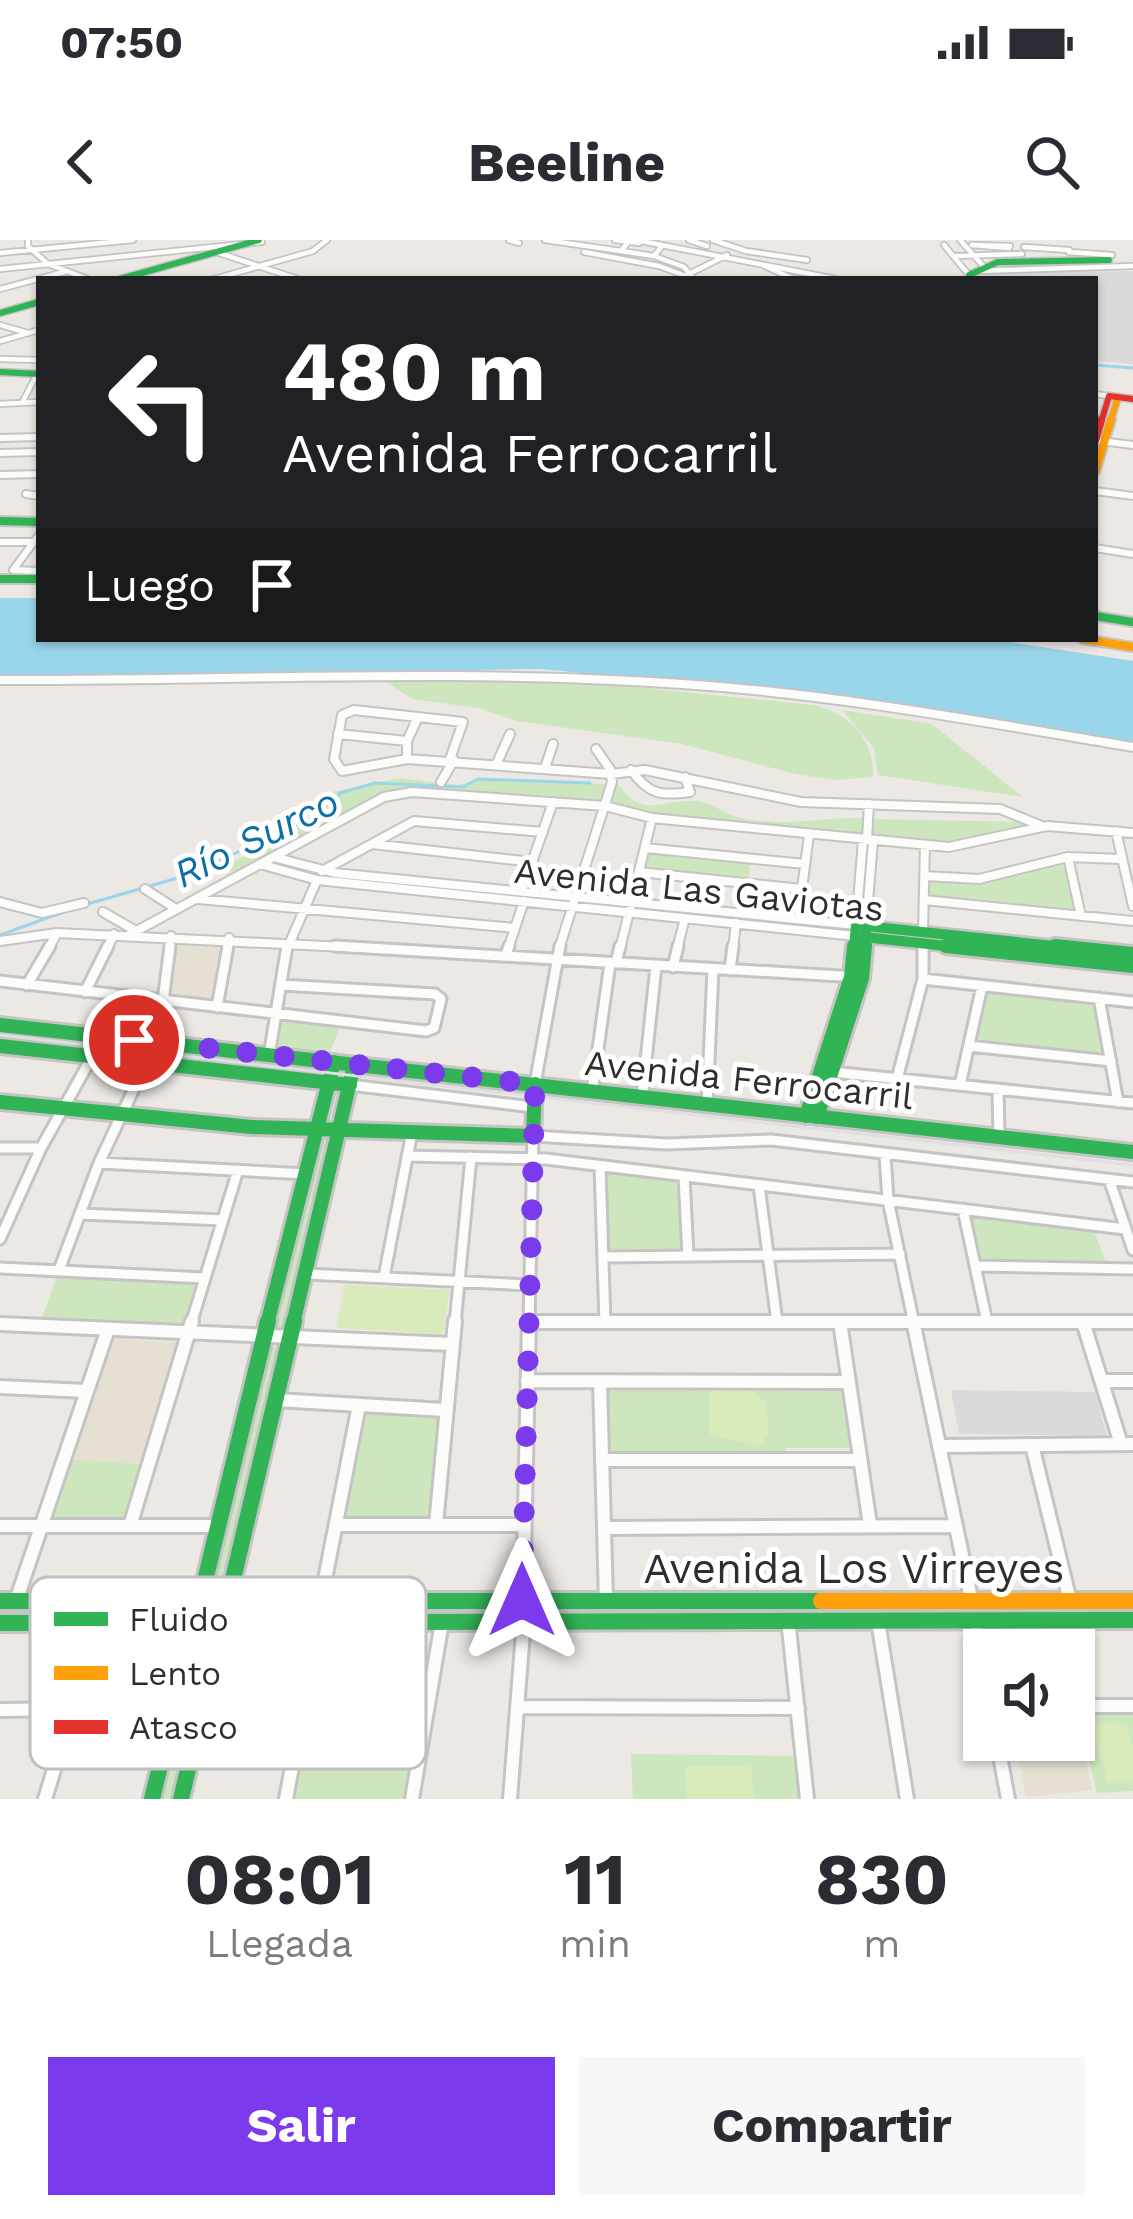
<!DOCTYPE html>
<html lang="es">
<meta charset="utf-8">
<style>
body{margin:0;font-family:"Work Sans",sans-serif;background:#f7f7f7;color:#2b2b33;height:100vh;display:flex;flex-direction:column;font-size:45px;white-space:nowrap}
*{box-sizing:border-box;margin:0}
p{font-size:39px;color:#7c7c81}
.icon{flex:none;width:66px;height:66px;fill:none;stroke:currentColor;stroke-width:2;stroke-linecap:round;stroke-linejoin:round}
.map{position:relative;height:1559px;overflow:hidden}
.details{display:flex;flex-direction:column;background:#fff;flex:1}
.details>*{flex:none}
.top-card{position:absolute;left:36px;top:36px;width:1062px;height:366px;border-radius:0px;box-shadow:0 3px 9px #0004;background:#202124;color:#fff;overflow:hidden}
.fabs{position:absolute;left:963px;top:1389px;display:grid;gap:24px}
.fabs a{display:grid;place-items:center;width:132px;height:132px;border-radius:0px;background:#fff;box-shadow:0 3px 9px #0004;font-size:60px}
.pin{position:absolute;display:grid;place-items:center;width:102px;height:102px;color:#fff;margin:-51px;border:6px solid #fff;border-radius:50%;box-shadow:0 3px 12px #0007}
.me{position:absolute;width:132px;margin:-66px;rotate:0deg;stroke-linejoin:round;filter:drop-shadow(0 0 9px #0008)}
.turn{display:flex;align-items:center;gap:42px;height:252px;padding:0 48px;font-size:54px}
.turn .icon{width:156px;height:156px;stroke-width:2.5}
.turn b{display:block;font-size:84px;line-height:102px}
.then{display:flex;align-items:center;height:114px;padding:0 48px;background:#0003;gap:24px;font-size:45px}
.eta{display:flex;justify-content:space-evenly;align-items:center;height:204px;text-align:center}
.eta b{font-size:72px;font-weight:700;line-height:84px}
.button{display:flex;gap:24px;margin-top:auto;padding:24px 48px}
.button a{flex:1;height:138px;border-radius:0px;background:#7c3aed;color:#fff;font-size:48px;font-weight:700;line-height:138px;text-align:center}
.button a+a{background:#f7f7f7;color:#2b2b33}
.status{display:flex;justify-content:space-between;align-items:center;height:84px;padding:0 60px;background:#fff;direction:ltr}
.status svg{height:33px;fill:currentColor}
header{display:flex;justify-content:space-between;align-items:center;height:156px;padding:0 48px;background:#fff;font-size:54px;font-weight:700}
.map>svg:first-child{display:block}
.industrial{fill:#dcd9db}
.education{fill:#e6e0d3}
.green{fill:#cee6be}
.pitch{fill:#d9eabb}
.water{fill:#99d6ec}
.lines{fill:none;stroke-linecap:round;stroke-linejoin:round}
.stream{stroke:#99d6ec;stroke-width:3}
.street-far4-casing{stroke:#c5c4c5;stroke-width:8}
.street-far3-casing{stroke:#c5c4c5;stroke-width:10}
.street-far2-casing{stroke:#c5c4c5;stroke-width:12}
.street-far1-casing{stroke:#c5c4c5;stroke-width:15}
.street-casing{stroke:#c5c4c5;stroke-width:18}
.fast-far4-casing{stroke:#c5c4c5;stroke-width:9}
.fast-far3-casing{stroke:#c5c4c5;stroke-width:12}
.fast-far2-casing{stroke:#c5c4c5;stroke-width:15}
.fast-far1-casing{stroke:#c5c4c5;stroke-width:20}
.fast-casing{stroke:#c5c4c5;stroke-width:22}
.slow-far2-casing{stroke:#c5c4c5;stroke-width:9}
.slow-far1-casing{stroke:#c5c4c5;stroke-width:12}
.slow-casing{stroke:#c5c4c5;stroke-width:22}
.jam-far1-casing{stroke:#c5c4c5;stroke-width:9}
.jam-casing{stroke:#c5c4c5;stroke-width:12}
.street-far4{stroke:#fcfcfb;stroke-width:4.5}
.street-far3{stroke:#fcfcfb;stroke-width:6}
.street-far2{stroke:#fcfcfb;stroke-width:8}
.street-far1{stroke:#fcfcfb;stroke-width:9}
.street{stroke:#fcfcfb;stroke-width:12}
.fast-far4{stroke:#30b455;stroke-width:6}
.fast-far3{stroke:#30b455;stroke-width:8}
.fast-far2{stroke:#30b455;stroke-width:10}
.fast-far1{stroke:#30b455;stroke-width:14}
.fast{stroke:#30b455;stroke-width:16}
.slow-far2{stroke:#ff9f0a;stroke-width:6}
.slow-far1{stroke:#ff9f0a;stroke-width:8}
.slow{stroke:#ff9f0a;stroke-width:16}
.jam-far1{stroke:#e5322d;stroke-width:6}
.jam{stroke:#e5322d;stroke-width:8}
.rail{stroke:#dfdfe1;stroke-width:3}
.route{stroke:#7c3aed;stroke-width:21;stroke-dasharray:0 37.8}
.labels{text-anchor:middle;stroke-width:10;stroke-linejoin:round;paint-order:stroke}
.street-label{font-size:36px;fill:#2e2e2e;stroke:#fff}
.water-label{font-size:39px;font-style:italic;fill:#0d6fa3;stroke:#fff}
.near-street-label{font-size:42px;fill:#2e2e2e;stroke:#fff}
.key{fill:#fff;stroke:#c0c0c0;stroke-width:3}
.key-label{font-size:33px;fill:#2e2e2e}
</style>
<div class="status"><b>07:50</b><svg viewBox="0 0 49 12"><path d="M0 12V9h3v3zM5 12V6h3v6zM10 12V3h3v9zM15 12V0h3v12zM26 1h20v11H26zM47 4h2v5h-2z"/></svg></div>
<header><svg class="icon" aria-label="back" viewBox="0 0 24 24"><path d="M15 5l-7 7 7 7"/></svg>Beeline<svg class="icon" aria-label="search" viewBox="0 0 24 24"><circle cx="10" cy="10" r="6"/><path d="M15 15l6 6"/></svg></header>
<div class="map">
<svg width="1133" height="1559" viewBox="0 0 1133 1559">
<rect width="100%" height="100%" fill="#ece8e4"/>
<path class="industrial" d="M1133 31V124L1095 121V39L971 38 987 33Z
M951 1150 1095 1152 1107 1196 959 1194Z"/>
<path class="education" d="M176 700 220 703 211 762 167 758Z
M114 1099 177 1102 140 1224 71 1219Z
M1075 1482 1093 1550 1026 1557 1014 1500H1074Z"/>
<path class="green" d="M382 439 604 444 814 465C849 474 874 497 873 537L836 540 795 534 682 504 517 481 478 468 412 459Z
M842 470 932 484 1023 557 878 535 874 508Z
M399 538 457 545 490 538 605 544 599 564 424 547 392 551 236 633 219 626C251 616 318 583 332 552Z
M615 539C642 583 659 558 697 561 714 563 725 575 741 578 782 587 822 577 863 578L862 598 650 576 608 566Z
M872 579 1035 582 1038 585 955 604 872 598Z
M649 610 751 620 748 641 645 630Z
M1065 620 1077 673 928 658 929 639 955 641Z
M985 750 1096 761 1107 818 973 803Z
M282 779 341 785 328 817 278 811Z
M329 897 285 1090 276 1091 322 899Z
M608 930 682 938 683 1015 609 1014Z
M969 973 1093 988 1106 1023 982 1022Z
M57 1036 196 1042 182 1088 41 1080Z
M278 1106 281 1108 224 1341 213 1340 270 1109Z
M844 1144 855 1208H786L781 1216 760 1212 609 1215 607 1145Z
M364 1170 438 1174 428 1279H344Z
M69 1219 141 1224 125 1281 48 1280Z
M199 1395 211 1396 172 1559H159Z
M311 1466 419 1471 405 1559H294Z
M1077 1474H1133V1551L1097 1553Z
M631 1514 800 1516 804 1559H633Z"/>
<path class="pitch" d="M345 1045 450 1050 443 1094 336 1088Z
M709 1148H750L766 1163 769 1193 760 1206 709 1194Z
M1126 1483 1133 1506V1543H1108L1091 1484Z
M751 1525 754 1559H687L685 1526Z"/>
<path class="water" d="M0 358H39V399H990L1133 421V503L887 461 540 429 0 436Z"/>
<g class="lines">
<path class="stream" d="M1095 125 1133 128
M84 665 188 635 329 570 340 553 375 543 463 547 478 539 590 543
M0 695 69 670"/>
<g class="street-far4-casing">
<path id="street-far4" d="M28 0V6L48 24 88 39
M509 0 519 3
M545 0 621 11 629 1
M615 0 639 3
M636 0 836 39
M689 0 707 6
M713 0 746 11 807 20
M960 0 985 28
M944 5 969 35
M662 6 654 16 684 27 693 38
M1024 7 1069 10
M1009 8 972 5 1010 6
M621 11 654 16
M216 12 298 39
M584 12 659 26 694 39
M1069 12 1112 15
M0 13 133 0
M954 16 1022 14
M760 24 794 39
M0 29 262 2
M977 31 1133 26
M691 33 727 15
M214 39 313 11 327 0
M0 49 64 32
M0 85 28 93
M0 101 39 90
M0 119 39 120
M1095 154 1109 156
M22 163 37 134
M0 164 39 162"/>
</g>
<g class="street-far3-casing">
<path id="street-far3" d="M0 198 39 197
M1100 201 1133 205
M0 213 39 212
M0 235 39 234
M1095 251 1133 256
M26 254 39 256
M39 295 13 330 39 331
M0 302H33
M1095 308 1133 314"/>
</g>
<g class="street-far2-casing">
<path id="street-far2" d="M0 440C227 441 456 428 682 444 834 454 984 482 1133 507
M338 494 407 501
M407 519V501L418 477
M450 519 463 482 354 470 342 475 334 519 342 531 407 519 611 534 645 530 801 562 1000 569 1042 586
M497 523 510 494
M545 528 553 504
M631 530C649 555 661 556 690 552L685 537
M441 542 454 520
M1116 591 1133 666
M867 600 869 564
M372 604 533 622
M645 608 805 624
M273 617 335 633 856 685 863 600
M1068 617 1081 676
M260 624 317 640 855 696
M322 631 414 581 543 592
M639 632 802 649
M925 636 979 639 1068 617 1121 619
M145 649 176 669
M522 651 553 562
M198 659 515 688
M924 660 1133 681
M0 662 42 673 84 663
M103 672 136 691
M798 679 809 595
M866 686 873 601
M923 692 925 605
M129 695 384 557 412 552 605 566 652 578 949 607 1047 586 1133 593
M0 701 57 693 385 709
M923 703V709
M48 709 57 693
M107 709 114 694
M169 709 171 696
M227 709 229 698
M287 709 317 640
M508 709 524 661
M559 709 612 542 610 529 596 509
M620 709 652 578
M677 709 685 678
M733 709 736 683"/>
</g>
<g class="street-far1-casing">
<path id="street-far1" d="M335 706 857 737
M506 715 509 706
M616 723 620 706
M673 727 678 706
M730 730 733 706
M923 739 1133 762
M0 741 426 791 434 788 441 759 435 754 281 745
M27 745 50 706
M85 752 108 706
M1099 758 1118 862
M163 761 170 706
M217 767 228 706
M969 806 1111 821
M269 816 287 706
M832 832 1133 863
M897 839 923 739V706
M535 844 560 706
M350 845 533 867
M960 845 982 746
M998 849 999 897
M592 852 610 723
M642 858 656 726
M707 866 713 729
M0 908H41
M885 915 888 960 914 1084
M407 916 546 919 1125 989
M99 923 306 934
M600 926 605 1083
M684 936 688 1016
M1109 939 1133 1010
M759 946 777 1082
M963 969 987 1082
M80 974 223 980
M0 999 41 908 92 817
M603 1017 900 1014
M976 1026 1133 1029
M0 1028 205 1038
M59 1030 99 923 146 823
M306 1034 528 1045
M384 1037 412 892
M529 1082H1133
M191 1084 238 930
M455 1084 471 917
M529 1084 533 896 667 904 771 900 1133 942"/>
</g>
<g class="street-casing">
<path id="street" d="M913 1081 972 1363
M529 1082H1133
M840 1082 870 1285
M1083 1082 1121 1204
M0 1084 452 1104
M527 1141 849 1142
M600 1141 606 1362
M1102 1141H1133
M0 1147 87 1151
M276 1160 445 1170
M1032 1205 1070 1361
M941 1206 1133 1204
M602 1220H860
M336 1285H523
M436 1285 455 1081
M0 1286H215
M130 1286 192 1081
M604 1288 955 1286
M321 1360 359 1165
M16 1361 108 1089
M523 1362 529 1081
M788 1379 807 1559
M975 1380 984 1430
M878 1381 907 1559
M1074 1466H1133
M519 1467 798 1468
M0 1470 72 1469
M997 1500 1008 1559
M45 1559 99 1383
M286 1559 319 1382
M412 1559 442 1382
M510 1559 524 1379"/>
</g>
<g class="fast-far4-casing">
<path id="fast-far4" d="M969 35 998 22 1109 20
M120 39 259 0
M0 73 39 62
M0 132 39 134"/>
</g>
<g class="fast-far3-casing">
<path id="fast-far3" d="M0 281 39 282
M0 339H39
M1095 376 1133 382"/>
</g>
<g class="fast-far2-casing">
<path id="fast-far2" d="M855 696 974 709
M854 709 856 685 1083 709
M865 709 866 693"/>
</g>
<g class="fast-far1-casing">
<path id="fast-far1" d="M946 706 1133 726
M1055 706 1133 714
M0 785 1133 912
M0 806 350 845
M0 862 252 887 533 896 535 844
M806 876 851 737 854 706
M817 877 862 738 865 706
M267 1084 334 822
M293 1084 354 825"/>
</g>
<g class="fast-casing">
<path id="fast" d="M0 1361H821
M0 1383 1133 1380
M152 1559 268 1081
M181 1559 294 1081"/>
</g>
<g class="slow-far2-casing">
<path id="slow-far2" d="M1110 183 1118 157"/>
</g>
<g class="slow-far1-casing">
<path id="slow-far1" d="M1095 232 1111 180
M1083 399 1133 407"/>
</g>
<g class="slow-casing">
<path id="slow" d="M821 1361H1133"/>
</g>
<g class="jam-far1-casing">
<path id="jam-far1" d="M1101 183 1109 156 1133 159"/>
</g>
<g class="jam-casing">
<path id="jam" d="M1095 201 1101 180"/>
</g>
<use href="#street-far4" class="street-far4"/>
<use href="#street-far3" class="street-far3"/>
<use href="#street-far2" class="street-far2"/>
<use href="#street-far1" class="street-far1"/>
<use href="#street" class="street"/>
<use href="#fast-far4" class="fast-far4"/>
<use href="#fast-far3" class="fast-far3"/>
<use href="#fast-far2" class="fast-far2"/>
<use href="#fast-far1" class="fast-far1"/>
<use href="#fast" class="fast"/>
<use href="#slow-far2" class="slow-far2"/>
<use href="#slow-far1" class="slow-far1"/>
<use href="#slow" class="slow"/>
<use href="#jam-far1" class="jam-far1"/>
<use href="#jam" class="jam"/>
<path class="rail" d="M0 795 1133 925"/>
</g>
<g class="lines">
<path class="route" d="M134 800 535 844 522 1360"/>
</g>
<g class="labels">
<g class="street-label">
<text transform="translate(699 649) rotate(6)" y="13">Avenida Las Gaviotas</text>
<text transform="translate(749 839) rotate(6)" y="13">Avenida Ferrocarril</text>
</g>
<g class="water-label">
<text transform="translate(256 597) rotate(-26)" y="14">Río Surco</text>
</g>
<g class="near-street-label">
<text x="854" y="1343">Avenida Los Virreyes</text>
</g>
</g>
<rect x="30" y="1337" width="396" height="192" rx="18" class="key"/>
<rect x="54" y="1372" width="54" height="14" fill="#30b455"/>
<rect x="54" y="1426" width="54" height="14" fill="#ff9f0a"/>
<rect x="54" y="1480" width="54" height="14" fill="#e5322d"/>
<g class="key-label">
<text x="129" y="1391">Fluido</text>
<text x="129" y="1445">Lento</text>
<text x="129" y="1499">Atasco</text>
</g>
</svg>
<div class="fabs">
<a><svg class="icon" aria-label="sound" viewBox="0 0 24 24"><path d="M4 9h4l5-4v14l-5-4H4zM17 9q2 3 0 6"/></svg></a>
</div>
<div class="pin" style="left:134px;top:800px;background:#d93025"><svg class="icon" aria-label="arrive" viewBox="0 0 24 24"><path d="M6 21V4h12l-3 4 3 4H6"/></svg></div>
<svg class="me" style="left:522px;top:1360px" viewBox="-20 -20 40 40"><path d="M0-17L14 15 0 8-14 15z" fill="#7c3aed" stroke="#fff" stroke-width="4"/></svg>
<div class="top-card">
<div class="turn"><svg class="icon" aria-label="left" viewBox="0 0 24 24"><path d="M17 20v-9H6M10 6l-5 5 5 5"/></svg><div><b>480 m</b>Avenida Ferrocarril</div></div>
<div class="then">Luego<svg class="icon" aria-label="arrive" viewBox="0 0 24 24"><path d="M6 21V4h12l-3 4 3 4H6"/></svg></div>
</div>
</div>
<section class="details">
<div class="eta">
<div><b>08:01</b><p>Llegada</p></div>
<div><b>11</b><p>min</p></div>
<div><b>830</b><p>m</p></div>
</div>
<div class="button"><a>Salir</a><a>Compartir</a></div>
</section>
